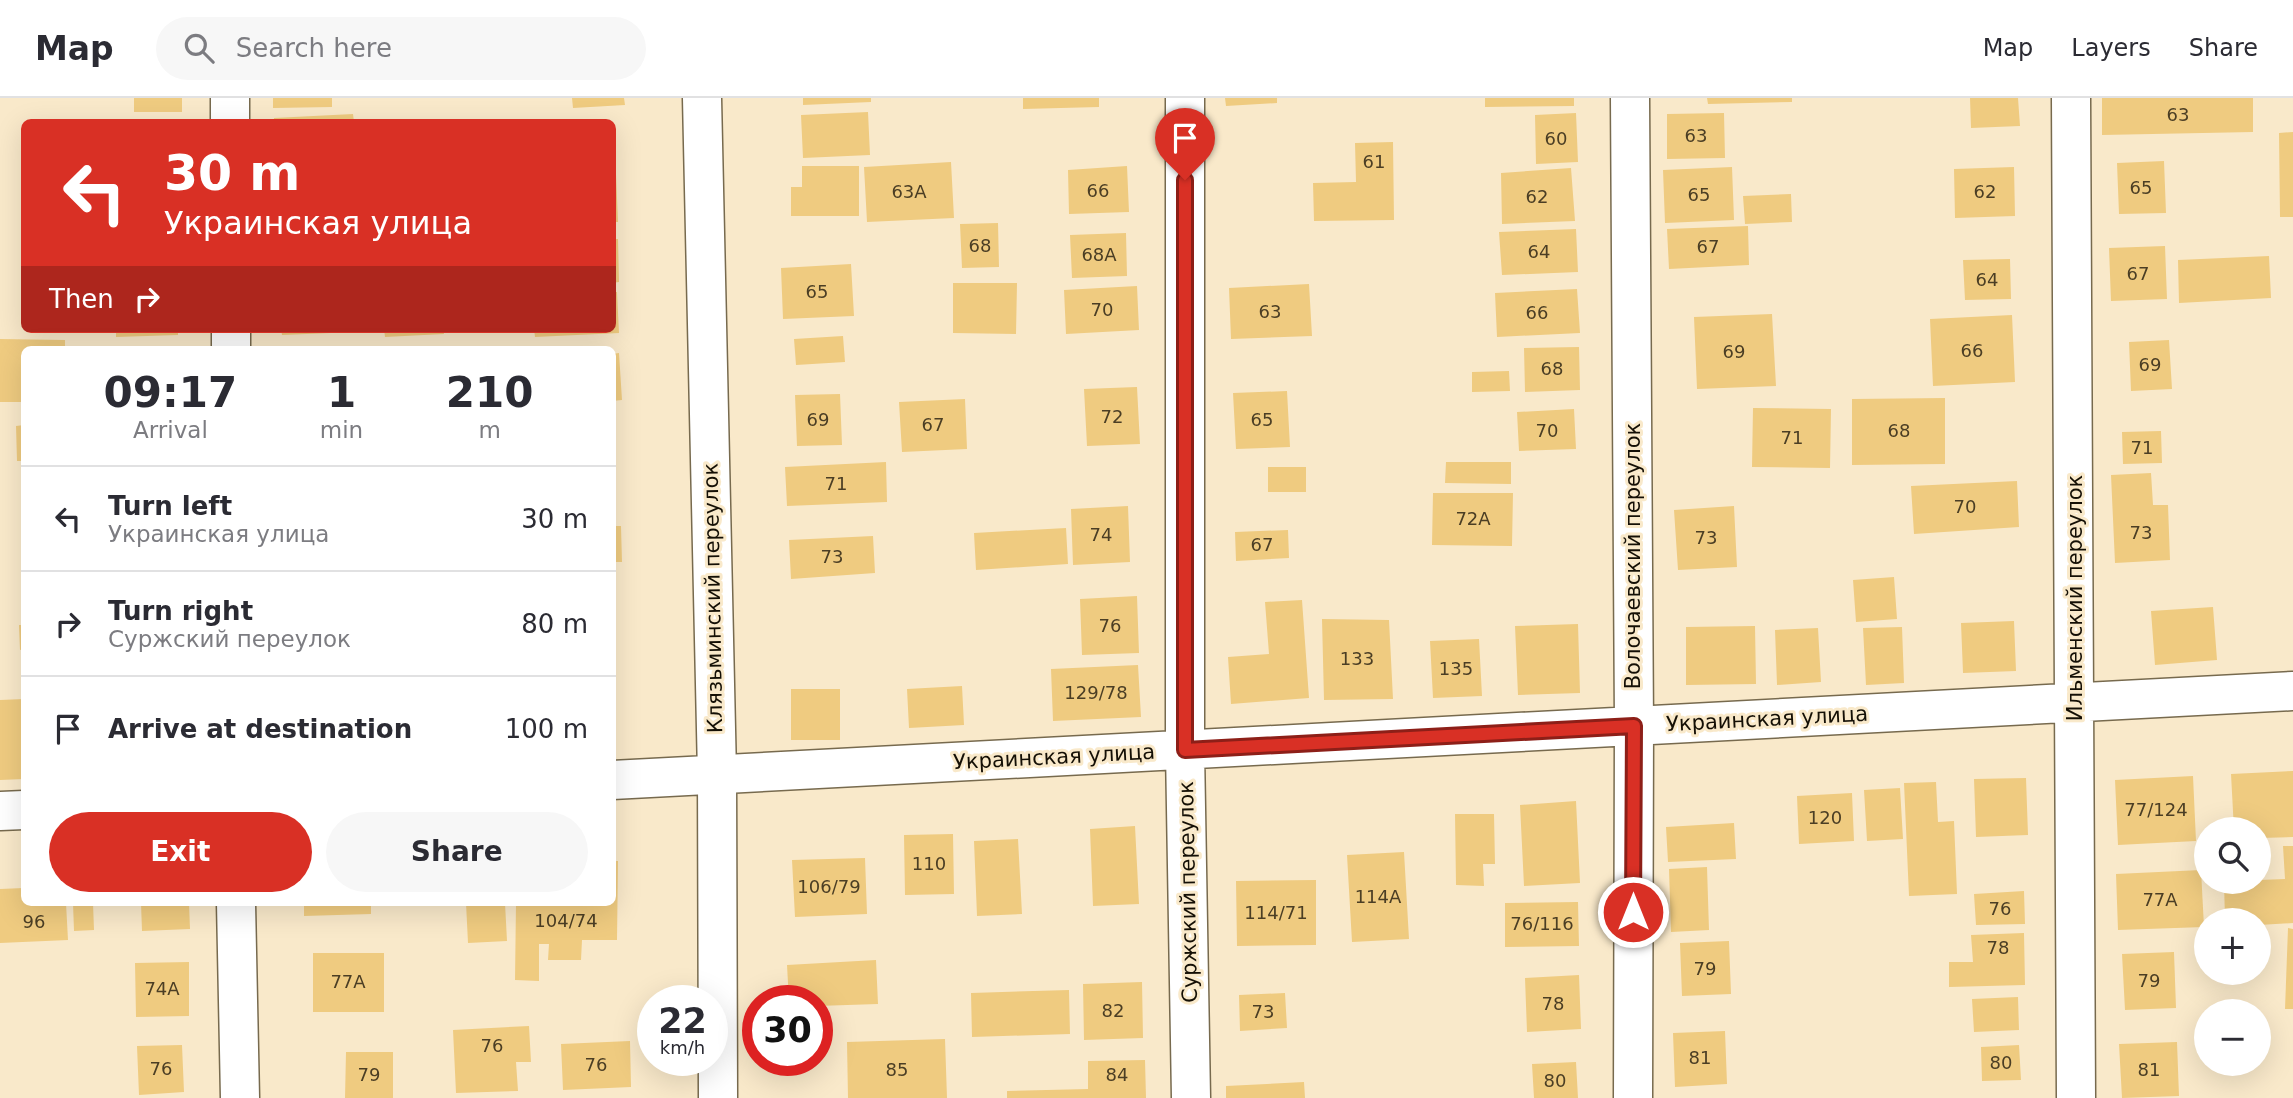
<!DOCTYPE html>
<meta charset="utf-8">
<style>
body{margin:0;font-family:"DejaVu Sans",sans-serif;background:#f7f7f7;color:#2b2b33;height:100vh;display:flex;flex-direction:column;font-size:26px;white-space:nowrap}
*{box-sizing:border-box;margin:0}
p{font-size:23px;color:#7c7c81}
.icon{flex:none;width:38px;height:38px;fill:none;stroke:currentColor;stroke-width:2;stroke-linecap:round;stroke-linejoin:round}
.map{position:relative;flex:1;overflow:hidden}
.drawer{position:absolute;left:21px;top:248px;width:595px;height:560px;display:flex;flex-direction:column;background:#fff;border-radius:10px;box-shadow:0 7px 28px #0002}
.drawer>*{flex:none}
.banner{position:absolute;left:21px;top:21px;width:595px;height:214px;border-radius:10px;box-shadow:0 7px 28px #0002;background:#d93025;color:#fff;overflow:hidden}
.fabs{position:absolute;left:2194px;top:719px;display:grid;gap:14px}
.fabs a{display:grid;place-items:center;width:77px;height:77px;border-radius:50%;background:#fff;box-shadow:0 7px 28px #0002;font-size:35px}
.speed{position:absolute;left:637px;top:887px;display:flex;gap:14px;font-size:35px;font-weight:700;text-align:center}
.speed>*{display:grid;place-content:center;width:91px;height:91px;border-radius:50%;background:#fff;box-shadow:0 7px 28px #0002;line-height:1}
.speed small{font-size:18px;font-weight:400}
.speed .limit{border:10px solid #d22;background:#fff;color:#111}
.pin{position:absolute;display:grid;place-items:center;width:60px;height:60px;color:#fff;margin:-72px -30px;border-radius:50% 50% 50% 0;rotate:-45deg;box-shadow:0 0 7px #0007}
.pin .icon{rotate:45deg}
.me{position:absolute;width:77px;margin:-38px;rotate:0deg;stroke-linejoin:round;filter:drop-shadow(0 0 5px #0008)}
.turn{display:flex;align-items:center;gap:24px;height:147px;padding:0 28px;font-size:32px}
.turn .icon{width:91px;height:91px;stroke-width:2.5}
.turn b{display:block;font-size:49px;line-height:60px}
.then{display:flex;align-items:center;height:66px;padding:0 28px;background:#0003;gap:14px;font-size:26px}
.eta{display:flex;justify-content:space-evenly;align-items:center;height:119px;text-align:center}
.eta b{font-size:42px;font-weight:700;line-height:49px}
.primary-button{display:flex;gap:14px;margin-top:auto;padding:14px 28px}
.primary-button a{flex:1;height:80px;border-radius:42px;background:#d93025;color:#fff;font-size:28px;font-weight:700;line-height:80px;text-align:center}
.primary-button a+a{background:#f7f7f7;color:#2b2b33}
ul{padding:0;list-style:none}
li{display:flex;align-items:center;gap:21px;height:105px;padding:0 28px;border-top:2px solid #e1e1e2}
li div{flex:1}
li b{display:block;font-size:26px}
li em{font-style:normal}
header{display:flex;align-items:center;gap:42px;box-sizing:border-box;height:98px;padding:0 35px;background:#fff;border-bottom:2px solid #e1e1e2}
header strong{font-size:33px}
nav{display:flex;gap:38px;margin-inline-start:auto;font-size:24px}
.search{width:490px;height:63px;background:#f7f7f7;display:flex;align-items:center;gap:18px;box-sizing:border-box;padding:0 24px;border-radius:38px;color:#7c7c81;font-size:26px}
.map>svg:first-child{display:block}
.building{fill:#efcb80}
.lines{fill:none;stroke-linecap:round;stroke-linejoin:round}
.minor-casing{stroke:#776a4e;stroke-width:41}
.minor{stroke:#fff;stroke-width:38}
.route-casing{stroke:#8d1f18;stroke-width:18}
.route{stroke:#d93025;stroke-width:12}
.labels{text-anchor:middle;stroke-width:6;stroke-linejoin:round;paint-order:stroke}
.number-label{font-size:18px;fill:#4b3e24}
.street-label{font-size:21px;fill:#140f05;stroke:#f9e9ca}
</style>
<header>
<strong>Map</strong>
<div class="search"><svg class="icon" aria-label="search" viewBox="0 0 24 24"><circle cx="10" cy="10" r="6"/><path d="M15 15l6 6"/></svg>Search here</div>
<nav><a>Map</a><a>Layers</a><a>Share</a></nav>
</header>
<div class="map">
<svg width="2293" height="1000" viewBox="0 0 2293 1000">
<rect width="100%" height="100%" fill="#f9e9ca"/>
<path class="building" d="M134 0H182V14H134Z
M273 0H332V9L273 10Z
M572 0H624L625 7 573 10Z
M803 0H871V4L803 7Z
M1023 0H1099V9L1023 11Z
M1225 0H1277V5L1226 8Z
M1485 0H1574V8L1485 9Z
M1707 0H1792V4L1708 6Z
M1970 0H2018L2020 28 1971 30Z
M2102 0H2253V34L2102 37Z
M868 14 870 57 803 60 801 17Z
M1576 15 1578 64 1536 66 1535 17Z
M1724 15 1725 60 1667 61V16Z
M353 16 354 24H274V20Z
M2293 34V119H2280L2279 35Z
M1393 44 1394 122 1314 123 1313 85 1356 84 1355 45Z
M612 52H615L618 124H612Z
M2164 63 2166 115 2119 116 2117 65Z
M951 64 954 120 867 124 864 69Z
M802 68H859V118H791V89H802Z
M1127 68 1129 114 1069 116 1068 72Z
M1732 69 1734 122 1665 125 1663 72Z
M2014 69 2015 118 1955 120 1954 71Z
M1571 70 1575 123 1502 126 1501 75Z
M1791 96 1792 124 1745 126 1743 98Z
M998 125 999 169 962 170 960 126Z
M1748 128 1749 167 1669 171 1667 131Z
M1576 131 1578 174 1502 177 1499 134Z
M1126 135 1127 178 1072 180 1070 137Z
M612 141H618L619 184 612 185Z
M2165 148 2167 201 2111 203 2109 150Z
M2269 158 2271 200 2179 205 2178 162Z
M2010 161 2011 201 1965 202 1963 162Z
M851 166 854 218 783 221 781 170Z
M953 185H1017L1016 236 953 235Z
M1309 186 1312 238 1231 241 1229 190Z
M1137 188 1139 232 1066 236 1064 192Z
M1577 191 1580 235 1497 239 1495 195Z
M612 194H617L619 235 535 239 534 231H612Z
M1772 216 1776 288 1697 291 1694 219Z
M2012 217 2015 284 1933 288 1930 221Z
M116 231H178V237L116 239Z
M281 231H331V235L282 237Z
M384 231H443L444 236 385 239Z
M843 238 845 264 796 267 794 241Z
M0 241 65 242V252H24V304H0Z
M2169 242 2172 291 2131 293 2129 244Z
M1579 249 1580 292 1525 294 1524 250Z
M619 255 622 302 612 303V256Z
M1509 273 1510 293 1472 294V274Z
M1137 289 1140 346 1087 348 1084 291Z
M1287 293 1290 349 1236 351 1233 295Z
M840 296 842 347 797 348 795 297Z
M1945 300V366L1852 367V301Z
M965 301 967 351 902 354 899 304Z
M1753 310 1831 311 1830 370 1752 369Z
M1574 311 1576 351 1519 353 1517 314Z
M24 327V363H17L16 328Z
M2161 333 2162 365 2123 366 2122 334Z
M886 364 887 404 787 408 785 369Z
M1446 364H1511V386L1445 385Z
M1268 369H1306V394H1268Z
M2151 375 2153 407H2168L2170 462 2115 465 2111 377Z
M2017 383 2019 429 1914 436 1911 388Z
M1433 395H1513L1512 448 1432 447Z
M1128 408 1130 464 1073 467 1071 411Z
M1734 408 1737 469 1678 472 1674 412Z
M612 428H621L622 464H612Z
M1066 430 1068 466 976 472 974 435Z
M1288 432 1289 460 1236 463 1235 434Z
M873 438 875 475 791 481 789 442Z
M1894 479 1897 521 1856 524 1853 482Z
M1137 498 1139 555 1082 557 1080 501Z
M1302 502 1309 600 1231 606 1228 559 1269 556 1265 504Z
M2213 509 2217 562 2155 567 2151 513Z
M1322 521 1389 522 1393 601 1324 602Z
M2014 523 2016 573 1963 575 1961 525Z
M1578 526 1580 595 1518 597 1515 528Z
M19 527H24V551L20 552Z
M1755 528 1756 586 1686 587V529Z
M1902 529 1904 585 1866 587 1863 530Z
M1818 530 1821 584 1777 587 1775 532Z
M1479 541 1482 598 1433 600 1430 543Z
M1138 567 1141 619 1053 623 1051 571Z
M962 588 964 627 909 630 907 591Z
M791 591H840V642H791Z
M24 601V681L0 682V602Z
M2293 673V739L2259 740V732H2234L2231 676Z
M2193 678 2196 743 2118 747 2115 682Z
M2026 680 2028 737 1976 739 1974 681Z
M1936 684 1938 724 1954 723 1957 796 1909 798 1904 685Z
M1900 690 1903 741 1867 743 1864 692Z
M1852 695 1854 743 1799 746 1797 698Z
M1576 703 1580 785 1524 788 1520 707Z
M1455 716H1494L1495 766H1483L1484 788 1456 787Z
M1734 725 1736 761 1668 764 1666 729Z
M1135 728 1139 806 1093 808 1090 731Z
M953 736 954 796 905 797 904 737Z
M1018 741 1022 816 977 818 974 743Z
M2283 748H2293V825L2259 827V822H2225L2224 784H2259V782L2285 781Z
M1404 754 1409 841 1352 844 1347 757Z
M865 760 867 816 795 819 792 762Z
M612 763H618L617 842H582L581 862H548L549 846H539V883L515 882 516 805H612Z
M1707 769 1709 832 1671 834 1669 771Z
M2201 772 2204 829 2118 832 2116 776Z
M1316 782V847L1237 848 1236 783Z
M24 790V805H66L68 842 0 845V791Z
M2024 793 2025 826 1976 827 1974 796Z
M1578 804 1579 848 1505 849V805Z
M73 805H93L94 832 74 833Z
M141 805H189L190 831 142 833Z
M304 805H371V816L304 818Z
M466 805H505L507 843 468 845Z
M2288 830 2293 831V911H2285Z
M2024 835 2025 887 1949 889V864H1973L1971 837Z
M1729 843 1731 896 1682 898 1680 845Z
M2174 854 2176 910 2125 912 2122 856Z
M313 855H384V914H313Z
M876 862 878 906 817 908V903H789L787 867Z
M189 864V918L136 919 135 865Z
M1579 877 1581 931 1527 934 1525 880Z
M1142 884 1143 940 1084 942 1083 886Z
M1069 892 1070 936 972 939 971 895Z
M1285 895 1287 930 1240 933 1239 897Z
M2018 899 2019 932 1974 934 1972 901Z
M529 928 531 964H516L518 993 456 995 453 932Z
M1725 933 1727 986 1675 989 1673 935Z
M945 941 947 1000H848L847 944Z
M630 943 631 989 563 992 561 946Z
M2177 944 2179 998 2122 1000 2119 946Z
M182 947 184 994 139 997 137 948Z
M2019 947 2021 982 1982 983 1981 949Z
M346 954H393V1000H345Z
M1145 962 1146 1000H1007V993L1088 991V963Z
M1576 964 1578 1000H1534L1532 966Z
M1304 984 1305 1000H1226V988Z"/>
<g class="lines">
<g class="minor-casing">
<path id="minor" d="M230 0V24
M702 0 717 676 718 1000
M1185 0V652L1191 1000
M1630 0 1634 628 1633 1000
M2071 0 2076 1000
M231 231V252
M612 682 2293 593
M0 713 24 712
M236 805 240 1000"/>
</g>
<use href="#minor" class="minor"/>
</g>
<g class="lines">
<g class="route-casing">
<path id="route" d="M1185 82V652L1634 628 1633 814"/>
</g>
<use href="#route" class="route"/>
</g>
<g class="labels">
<g class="number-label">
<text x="2178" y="23">63</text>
<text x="1696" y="44">63</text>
<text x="1556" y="47">60</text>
<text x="1374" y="70">61</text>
<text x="2141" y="96">65</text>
<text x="1098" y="99">66</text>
<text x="909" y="100">63А</text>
<text x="1985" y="100">62</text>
<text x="1699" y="103">65</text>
<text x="1537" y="105">62</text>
<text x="980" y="154">68</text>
<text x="1708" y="155">67</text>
<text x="1539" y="160">64</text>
<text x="1099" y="163">68А</text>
<text x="2138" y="182">67</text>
<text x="1987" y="188">64</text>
<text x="817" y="200">65</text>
<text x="1102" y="218">70</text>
<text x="1270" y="220">63</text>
<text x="1537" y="221">66</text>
<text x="1972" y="259">66</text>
<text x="1734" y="260">69</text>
<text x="2150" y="273">69</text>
<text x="1552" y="277">68</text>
<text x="1112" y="325">72</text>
<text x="818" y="328">69</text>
<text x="1262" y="328">65</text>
<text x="933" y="333">67</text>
<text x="1547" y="339">70</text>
<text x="1899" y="339">68</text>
<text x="1792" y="346">71</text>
<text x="2142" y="356">71</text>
<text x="836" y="392">71</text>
<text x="1965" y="415">70</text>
<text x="1473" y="427">72А</text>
<text x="2141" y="441">73</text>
<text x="1101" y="443">74</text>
<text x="1706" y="446">73</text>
<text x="1262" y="453">67</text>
<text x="832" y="465">73</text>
<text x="1110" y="534">76</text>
<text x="1357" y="567">133</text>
<text x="1456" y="577">135</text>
<text x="1096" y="601">129/78</text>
<text x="2156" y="718">77/124</text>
<text x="1825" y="726">120</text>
<text x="929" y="772">110</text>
<text x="829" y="795">106/79</text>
<text x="1378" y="805">114А</text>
<text x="2160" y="808">77А</text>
<text x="2000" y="817">76</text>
<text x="1276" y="821">114/71</text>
<text x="566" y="829">104/74</text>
<text x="34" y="830">96</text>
<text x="1542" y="832">76/116</text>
<text x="1998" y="856">78</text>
<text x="1705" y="877">79</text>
<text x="2149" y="889">79</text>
<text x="348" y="890">77А</text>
<text x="162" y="897">74А</text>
<text x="1553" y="912">78</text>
<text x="1113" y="919">82</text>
<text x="1263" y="920">73</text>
<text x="492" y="954">76</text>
<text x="1700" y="966">81</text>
<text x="2001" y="971">80</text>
<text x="596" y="973">76</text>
<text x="161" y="977">76</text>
<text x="897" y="978">85</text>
<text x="2149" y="978">81</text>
<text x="369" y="983">79</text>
<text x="1117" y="983">84</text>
<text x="1555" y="989">80</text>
</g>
<g class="street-label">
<text transform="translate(1633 458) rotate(-90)" y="7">Волочаевский переулок</text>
<text transform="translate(713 500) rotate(-91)" y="7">Клязьминский переулок</text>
<text transform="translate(2075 500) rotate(-90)" y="7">Ильменский переулок</text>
<text transform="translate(1767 621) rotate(-3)" y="7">Украинская улица</text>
<text transform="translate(1054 659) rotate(-3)" y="7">Украинская улица</text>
<text transform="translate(1188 794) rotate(-91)" y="7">Суржский переулок</text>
</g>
</g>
</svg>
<div class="fabs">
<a><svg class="icon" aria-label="search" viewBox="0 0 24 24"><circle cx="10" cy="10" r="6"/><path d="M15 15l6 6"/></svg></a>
<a>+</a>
<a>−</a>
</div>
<div class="speed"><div>22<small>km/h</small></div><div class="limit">30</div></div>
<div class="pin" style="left:1185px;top:82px;background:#d93025"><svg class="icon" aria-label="arrive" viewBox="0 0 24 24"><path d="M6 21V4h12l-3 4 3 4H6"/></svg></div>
<svg class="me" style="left:1633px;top:814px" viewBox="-20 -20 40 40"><circle r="17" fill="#d93025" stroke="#fff" stroke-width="3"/><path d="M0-11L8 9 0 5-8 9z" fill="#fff"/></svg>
<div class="banner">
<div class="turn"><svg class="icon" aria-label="left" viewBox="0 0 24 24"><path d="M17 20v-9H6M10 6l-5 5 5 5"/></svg><div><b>30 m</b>Украинская улица</div></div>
<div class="then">Then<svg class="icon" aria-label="right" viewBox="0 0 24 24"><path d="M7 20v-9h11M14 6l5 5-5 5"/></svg></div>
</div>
<section class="drawer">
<div class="eta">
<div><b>09:17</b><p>Arrival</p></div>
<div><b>1</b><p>min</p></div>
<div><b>210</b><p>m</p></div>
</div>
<ul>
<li><svg class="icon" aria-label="left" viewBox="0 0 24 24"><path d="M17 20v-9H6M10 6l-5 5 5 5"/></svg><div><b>Turn left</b><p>Украинская улица</p></div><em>30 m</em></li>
<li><svg class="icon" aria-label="right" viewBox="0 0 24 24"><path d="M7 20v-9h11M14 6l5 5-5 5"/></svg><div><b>Turn right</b><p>Суржский переулок</p></div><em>80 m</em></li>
<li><svg class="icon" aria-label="arrive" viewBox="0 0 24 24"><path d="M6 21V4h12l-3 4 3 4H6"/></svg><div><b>Arrive at destination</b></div><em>100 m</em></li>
</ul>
<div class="primary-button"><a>Exit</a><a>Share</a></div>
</section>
</div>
